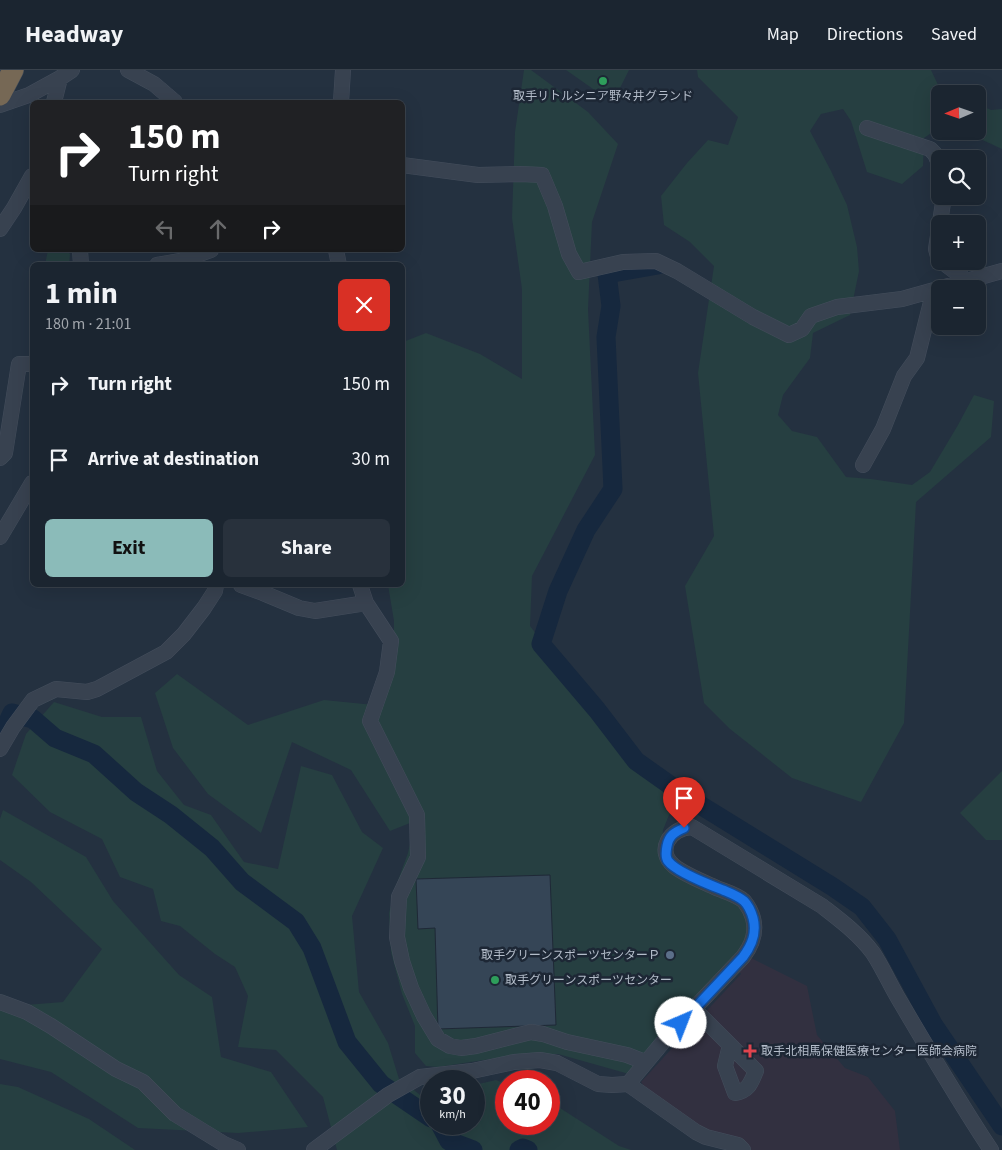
<!DOCTYPE html>
<meta charset="utf-8">
<style>
body{margin:0;font-family:"Source Sans 3","Noto Sans JP",sans-serif;background:#28313c;color:#f1f3f6;height:100vh;display:flex;flex-direction:column;font-size:19px;white-space:nowrap}
*{box-sizing:border-box;margin:0}
p{font-size:16px;color:#a0a5ab}
.icon{flex:none;width:28px;height:28px;fill:none;stroke:currentColor;stroke-width:2;stroke-linecap:round;stroke-linejoin:round}
.map{position:relative;flex:1;overflow:hidden}
.side{position:absolute;left:30px;top:192px;width:375px;height:325px;display:flex;flex-direction:column;background:#1b2530;border-radius:8px;box-shadow:0 5px 20px #0002,0 0 0 1px #39424c}
.side>*{flex:none}
.top-card{position:absolute;left:30px;top:30px;width:375px;height:152px;border-radius:8px;box-shadow:0 5px 20px #0002,0 0 0 1px #39424c;background:#202124;color:#fff;overflow:hidden}
.needle{width:32px;rotate:268deg}
.tools{position:absolute;left:931px;top:15px;display:grid;gap:10px}
.tools a{display:grid;place-items:center;width:55px;height:55px;border-radius:8px;background:#1b2530;box-shadow:0 5px 20px #0002,0 0 0 1px #39424c;font-size:25px}
.speed{position:absolute;left:420px;top:1000px;display:flex;gap:10px;font-size:25px;font-weight:700;text-align:center}
.speed>*{display:grid;place-content:center;width:65px;height:65px;border-radius:50%;background:#1b2530;box-shadow:0 5px 20px #0002,0 0 0 1px #39424c;line-height:1}
.speed small{font-size:12px;font-weight:400}
.speed .limit{border:8px solid #d22;background:#fff;color:#111}
.pin{position:absolute;display:grid;place-items:center;width:42px;height:42px;color:#fff;margin:-51px -21px;border-radius:50% 50% 50% 0;rotate:-45deg;box-shadow:0 0 5px #0007}
.pin .icon{rotate:45deg}
.me{position:absolute;width:55px;margin:-28px;rotate:44deg;stroke-linejoin:round;filter:drop-shadow(0 0 4px #0008)}
.turn{display:flex;align-items:center;gap:18px;height:105px;padding:0 15px;font-size:22px}
.turn .icon{width:65px;height:65px;stroke-width:2.5}
.turn b{display:block;font-size:35px;line-height:42px}
.lanes{display:flex;align-items:center;height:48px;padding:0 15px;background:#0003;justify-content:center;gap:25px;direction:ltr}
.lanes .off{opacity:.35}
.round{display:grid;place-items:center;flex:none;width:52px;height:52px;border-radius:8px;background:#28313c}
.overview{display:flex;align-items:center;justify-content:space-between;height:85px;padding:0 15px}
h1{font-size:30px;font-weight:700;line-height:38px}
.button{display:flex;gap:10px;margin-top:auto;padding:10px 15px}
.button a{flex:1;height:58px;border-radius:8px;background:#8bbbb9;color:#111;font-size:20px;font-weight:700;line-height:58px;text-align:center}
.button a+a{background:#28313c;color:#f1f3f6}
ul{padding:0;list-style:none}
li{display:flex;align-items:center;gap:15px;height:75px;padding:0 15px}
li div{flex:1}
li b{display:block;font-size:19px}
li em{font-style:normal}
header{display:flex;align-items:center;gap:30px;box-sizing:border-box;height:70px;padding:0 25px;background:#1b2530;border-bottom:1px solid #39424c}
header strong{font-size:24px}
nav{display:flex;gap:28px;margin-inline-start:auto;font-size:18px}
.map>svg:first-child{display:block}
.medical{fill:#323040}
.green{fill:#263f41}
.lines{fill:none;stroke-linecap:round;stroke-linejoin:round}
.river{stroke:#16283e;stroke-width:19}
.building{fill:#354556;stroke:#1f2937}
.minor-casing{stroke:#444e5c;stroke-width:16}
.highway-casing{stroke:#434d5a;stroke-width:22}
.minor{stroke:#384250;stroke-width:15}
.highway{stroke:#766855;stroke-width:21}
.route-casing{stroke:#114b97;stroke-width:12}
.route{stroke:#1a73e8;stroke-width:9}
.leisure-dot{fill:#2e9e5b;stroke:#1d2735;stroke-width:2}
.service-dot{fill:#5c6f8a;stroke:#1d2735;stroke-width:2}
.health-dot{fill:#e0444e;stroke:#1d2735;stroke-width:2}
.labels{text-anchor:middle;stroke-width:5;stroke-linejoin:round;paint-order:stroke}
.poi-label{font-size:12px;fill:#b4bdca;stroke:#1d2735;text-anchor:start}
</style>
<header>
<strong>Headway</strong>
<nav><a>Map</a><a>Directions</a><a>Saved</a></nav>
</header>
<div class="map">
<svg width="1002" height="1080" viewBox="0 0 1002 1080">
<rect width="100%" height="100%" fill="#243140"/>
<path class="medical" d="M751 888 807 916 817 965 845 998 868 1007 895 1041 900 1080H733L646 1019 641 1012 697 951 741 904 738 900Z"/>
<path class="green" d="M524 0H531L588 42 618 74 592 152 588 239 595 385 532 506 530 556 630 685 687 724 669 745 663 760 661 787 705 818 739 836 746 846 748 869 740 882 629 1004 558 984 510 986 438 997 426 996 415 983V956L402 924 391 882 389 843 397 813 408 783 415 751 390 761 351 700 292 672 261 763 208 724 173 678 155 623 177 604 248 655 324 630 374 635 394 589V551L388 515H402L403 272 426 263 480 284 522 309V219L512 148 515 62Z
M566 0H629L618 22 603 26Z
M697 0H931L939 17 954 24H940V57L924 68 923 96 902 114 867 102 851 51 843 39 821 44 810 61 831 101 847 135 857 177 859 201 850 245 813 263 810 288 783 325 778 345 792 361 817 367 846 407 871 409 912 415 930 402 958 355 974 325 994 331 991 367 916 432 904 653 861 732 792 708 730 659 704 633 685 516 714 466 698 303 714 196 690 172 664 155 661 126 687 93 708 70 728 75 738 47 698 7Z
M978 34 991 40 1002 39V79L963 61H978Z
M48 180H66L70 184 69 195H45Z
M54 632 102 647H141L157 701 184 735 211 745 244 792 278 799 301 696 332 705 362 762 383 778 352 846 359 922 388 973 399 1009 431 1033V1054H474V1015L496 1010 506 1014V1054H549V1033L560 1038 619 1076 631 1080H337L323 1027 276 980 238 977 248 926 235 897 215 884 180 856 161 851 153 819 120 807 102 769 50 742 12 705 26 664Z
M1002 701V770H986L960 743Z
M3 740 86 787 113 831 179 905 212 927 221 987 271 1002 308 1057 238 1063 138 1058 51 1002 0 989V937L63 932 102 879 31 812 0 790V749Z
M0 1014 18 1017 89 1049 135 1080H0Z"/>
<g class="lines">
<path class="river" d="M658 195 607 204 611 236 606 267 613 419 586 460 558 521 541 574 597 640 636 691 684 725 833 817 862 837 887 869 933 954 1002 1056
M0 669 12 643 33 649 55 668 94 684 136 722 171 745 212 778 242 812 296 852 312 878 347 972 381 1014 431 1048
M440 1054 449 1071 473 1080
M519 1080 523 1078 528 1080"/>
</g>
<path class="building" d="M550 805 556 955 438 959 435 858 418 859 416 809Z"/>
<g class="lines">
<g class="minor-casing">
<path id="minor" d="M128 0 154 14 175 32
M54 32 60 8
M341 32 343 0
M0 35 29 25 60 8 72 0
M867 58 930 79 935 84 940 96
M402 95 478 105 521 104 542 105 555 136 569 184 579 202 623 192 656 191 677 201 753 247 789 265 802 259 811 246 837 237 902 229 1002 201
M0 159 14 138 32 106
M80 180 81 195
M336 180 339 195
M940 191 939 190 936 179 944 126
M941 191 966 210
M157 195 180 191 211 180
M0 388 5 383 19 294H32
M863 395 883 359 904 306 917 288 932 228 933 221
M0 467 32 413
M241 515 263 523 299 538 315 541 366 533
M360 515 366 533 391 571 387 602 370 651 417 745 418 787 399 827 397 867 402 891 411 918 424 946 438 969 450 976 461 978 476 976 531 962 543 964 567 972 627 985 645 992
M0 679 13 657 33 630 56 619 87 622 97 619 166 582 184 564 204 538 215 521 216 515
M0 932 27 942 51 956 116 999 143 1012 175 1044 224 1074 238 1080
M694 939 756 1001C751 1012 749 1021 735 1023L725 996 730 975
M628 1014 668 966 743 887C752 875 757 863 753 848 751 841 748 836 744 831 737 825 727 822 719 819 706 813 685 805 674 796 656 781 669 758 692 757L822 836C840 850 859 864 873 883 883 898 891 917 901 933 930 982 959 1032 991 1080
M314 1080 388 1025 420 1007 472 1001 514 992 540 990 557 993 598 1014 612 1015 628 1014 696 1062 706 1067 738 1075 743 1080"/>
</g>
<g class="highway-casing">
<path id="highway" d="M0 25 13 0"/>
</g>
<use href="#minor" class="minor"/>
<use href="#highway" class="highway"/>
</g>
<g class="lines">
<g class="route-casing">
<path id="route" d="M681 953 743 887C752 875 757 863 753 848 751 841 748 835 744 831 738 826 730 823 723 820 710 815 676 802 668 791 665 787 666 781 667 776 669 765 675 762 684 758"/>
</g>
<use href="#route" class="route"/>
</g>
<g class="leisure-dot">
<circle cx="603" cy="11" r="5"/>
<circle cx="495" cy="910" r="5"/>
</g>
<circle class="service-dot" cx="670" cy="885" r="5"/>
<path class="health-dot" d="M747.5 973.5h5v5h5v5h-5v5h-5v-5h-5v-5h5z"/>
<g class="labels">
<g class="poi-label">
<text x="603" y="30" text-anchor="middle">取手リトルシニア野々井グランド</text>
<text x="660" y="889" text-anchor="end">取手グリーンスポーツセンターＰ</text>
<text x="505" y="914">取手グリーンスポーツセンター</text>
<text x="761" y="985">取手北相馬保健医療センター医師会病院</text>
</g>
</g>
</svg>
<div class="tools">
<a><svg class="needle" viewBox="-14 -14 28 28"><path d="M0-13l5 13h-10z" fill="#e53935"/><path d="M0 13l5-13h-10z" fill="#a0a5ab"/></svg></a>
<a><svg class="icon" aria-label="search" viewBox="0 0 24 24"><circle cx="10" cy="10" r="6"/><path d="M15 15l6 6"/></svg></a>
<a>+</a>
<a>−</a>
</div>
<div class="speed"><div>30<small>km/h</small></div><div class="limit">40</div></div>
<div class="pin" style="left:684px;top:758px;background:#d93025"><svg class="icon" aria-label="arrive" viewBox="0 0 24 24"><path d="M6 21V4h12l-3 4 3 4H6"/></svg></div>
<svg class="me" style="left:681px;top:953px" viewBox="-20 -20 40 40"><circle r="19" fill="#fff"/><path d="M0-13L10 11 0 6-10 11z" fill="#1a73e8"/></svg>
<div class="top-card">
<div class="turn"><svg class="icon" aria-label="right" viewBox="0 0 24 24"><path d="M7 20v-9h11M14 6l5 5-5 5"/></svg><div><b>150 m</b>Turn right</div></div>
<div class="lanes"><svg class="icon off" aria-label="left" viewBox="0 0 24 24"><path d="M17 20v-9H6M10 6l-5 5 5 5"/></svg><svg class="icon off" aria-label="ahead" viewBox="0 0 24 24"><path d="M12 20V5M6 11l6-6 6 6"/></svg><svg class="icon" aria-label="right" viewBox="0 0 24 24"><path d="M7 20v-9h11M14 6l5 5-5 5"/></svg></div>
</div>
<section class="side">
<div class="overview"><div><h1>1 min</h1><p>180 m · 21:01</p></div><a class="round" style="background:#d93025;color:#fff"><svg class="icon" aria-label="close" viewBox="0 0 24 24"><path d="M6 6l12 12M18 6L6 18"/></svg></a></div>
<ul>
<li><svg class="icon" aria-label="right" viewBox="0 0 24 24"><path d="M7 20v-9h11M14 6l5 5-5 5"/></svg><div><b>Turn right</b></div><em>150 m</em></li>
<li><svg class="icon" aria-label="arrive" viewBox="0 0 24 24"><path d="M6 21V4h12l-3 4 3 4H6"/></svg><div><b>Arrive at destination</b></div><em>30 m</em></li>
</ul>
<div class="button"><a>Exit</a><a>Share</a></div>
</section>
</div>
